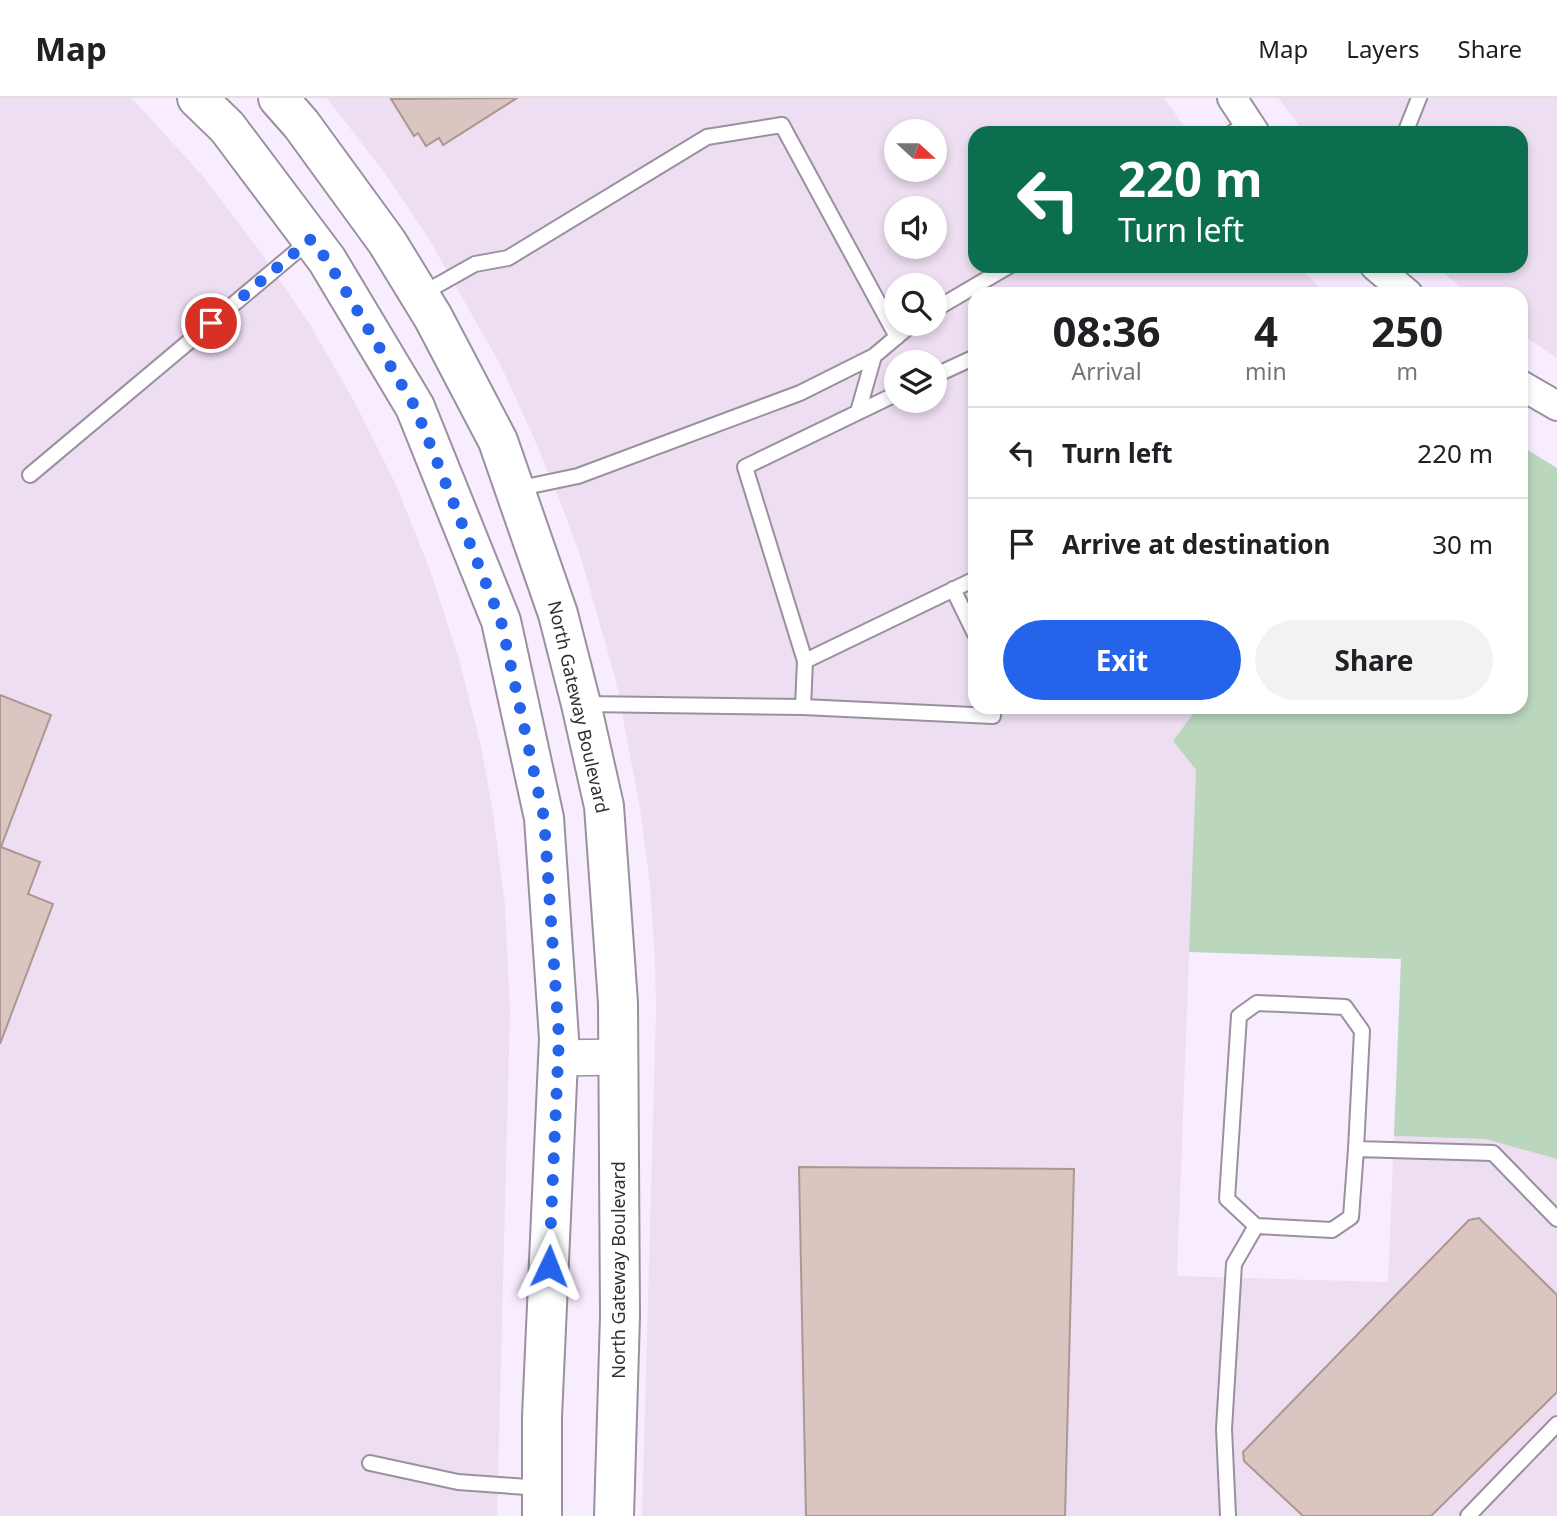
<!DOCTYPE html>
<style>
body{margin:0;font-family:"Noto Sans",sans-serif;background:#f2f2f2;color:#202124;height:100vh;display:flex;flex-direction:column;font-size:26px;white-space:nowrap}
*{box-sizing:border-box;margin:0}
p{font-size:23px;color:#757577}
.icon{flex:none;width:38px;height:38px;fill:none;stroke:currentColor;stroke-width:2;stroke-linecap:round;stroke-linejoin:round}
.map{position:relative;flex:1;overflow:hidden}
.details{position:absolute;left:968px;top:189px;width:560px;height:427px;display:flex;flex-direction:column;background:#fff;border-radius:21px;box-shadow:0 4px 10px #0003}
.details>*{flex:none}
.top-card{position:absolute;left:968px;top:28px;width:560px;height:147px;border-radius:21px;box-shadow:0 4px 10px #0003;background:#0b6e4f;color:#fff;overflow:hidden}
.needle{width:46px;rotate:111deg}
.fabs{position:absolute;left:884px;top:21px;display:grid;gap:14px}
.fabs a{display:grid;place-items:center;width:63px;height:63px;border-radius:50%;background:#fff;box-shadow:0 4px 10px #0003;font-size:35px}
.pin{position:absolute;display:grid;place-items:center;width:60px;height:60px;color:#fff;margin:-30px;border:4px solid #fff;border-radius:50%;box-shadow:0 2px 7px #0007}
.me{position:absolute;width:77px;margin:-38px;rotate:2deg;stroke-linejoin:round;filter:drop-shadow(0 0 5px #0008)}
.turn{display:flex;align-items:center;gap:24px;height:147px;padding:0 35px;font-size:32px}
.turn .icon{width:91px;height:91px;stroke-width:2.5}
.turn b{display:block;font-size:49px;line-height:60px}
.eta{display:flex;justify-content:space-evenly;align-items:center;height:119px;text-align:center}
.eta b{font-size:42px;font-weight:700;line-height:49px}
.action{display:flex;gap:14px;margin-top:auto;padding:14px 35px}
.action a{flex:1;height:80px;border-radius:42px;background:#2563eb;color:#fff;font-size:28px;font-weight:700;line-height:80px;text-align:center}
.action a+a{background:#f2f2f2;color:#202124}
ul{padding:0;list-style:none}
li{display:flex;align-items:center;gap:21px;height:91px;padding:0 35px;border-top:2px solid #e0e0e0}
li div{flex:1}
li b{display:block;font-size:26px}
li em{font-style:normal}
header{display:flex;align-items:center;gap:42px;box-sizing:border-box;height:98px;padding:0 35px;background:#fff;border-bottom:2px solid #e0e0e0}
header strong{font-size:33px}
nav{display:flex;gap:38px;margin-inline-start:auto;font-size:24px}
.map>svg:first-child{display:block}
.commercial{fill:#eddef1;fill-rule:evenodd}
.green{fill:#bad6bd}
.building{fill:#dbc5c0;stroke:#ac9792;stroke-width:2}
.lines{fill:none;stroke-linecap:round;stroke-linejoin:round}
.service-casing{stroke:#9a90a0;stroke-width:18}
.minor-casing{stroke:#9a90a0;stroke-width:32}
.tertiary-casing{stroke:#9a90a0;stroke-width:38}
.secondary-casing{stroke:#9a90a0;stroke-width:42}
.service{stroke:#fff;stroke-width:14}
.minor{stroke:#fff;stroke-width:28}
.tertiary{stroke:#fff;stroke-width:35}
.secondary{stroke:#fff;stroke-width:38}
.route{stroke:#2563eb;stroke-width:12;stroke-dasharray:0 21.6}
.labels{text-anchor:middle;stroke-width:6;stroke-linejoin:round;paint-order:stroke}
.street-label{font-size:18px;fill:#322e34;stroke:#fff}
</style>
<header>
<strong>Map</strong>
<nav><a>Map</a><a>Layers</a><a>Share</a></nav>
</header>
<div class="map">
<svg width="1557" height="1418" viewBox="0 0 1557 1418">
<rect width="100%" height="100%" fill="#f8edff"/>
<path class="commercial" d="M0 0H130L139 8 201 76 257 149 309 225 355 305 396 387 430 472 458 558 481 648 493 715 505 807 510 914 497 1418H0Z
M327 0H1164L1189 35H975V168H1299L1326 196H975V609H1198L1173 643 1196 672 1177 1178 1388 1184 1394 1038 1485 1041 1557 1061V1418H642L656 913 655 862 650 786 640 710 616 583 581 460 562 408 533 338 501 268 429 141 386 77ZM896 33H934V72H896ZM896 110H934V149H896ZM896 187H934V226H896ZM896 264H934V303H896Z
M1278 0H1557V260L1521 236V196H1468L1435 168H1521V35H1305Z"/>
<path class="green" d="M1521 348 1557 370V1061L1485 1041 1394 1038 1401 861 1189 854 1196 672 1173 643 1198 609H1521Z"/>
<path class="building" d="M517 0 443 47 439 40 426 48 418 35 414 38 391 1Z
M0 597 51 617 1 749 40 764 28 796 53 806 0 946Z
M799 1069 1074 1071 1065 1418H806Z
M1479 1120 1557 1197V1294L1431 1418H1303L1244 1363 1243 1354 1469 1122Z"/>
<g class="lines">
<g class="service-casing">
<path id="service" d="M1232 35 1248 25
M1405 35 1419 0
M420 197 475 166 508 160 707 39 782 27 897 239
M934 212 1009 168
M934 278 975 259
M858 314 874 258 912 226
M30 377 310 142
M516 391 578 378 800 295 874 258
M953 491 975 536
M805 563 745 369 896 296
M584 606 803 609 805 563 975 481
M803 609 993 618 992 609
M1356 1051 1351 1119 1332 1132 1256 1128 1227 1101 1239 918 1257 905 1345 909 1362 933 1356 1051 1493 1055 1557 1121
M370 1365 458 1384 541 1390
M1228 1418 1224 1331 1234 1166 1256 1128
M1468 1418 1557 1326"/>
</g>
<g class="minor-casing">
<path id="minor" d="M1232 0 1255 35
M1375 168 1408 196
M1521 287 1557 308"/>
</g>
<g class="tertiary-casing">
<path id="tertiary" d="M558 960 619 959"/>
</g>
<g class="secondary-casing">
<path id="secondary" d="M197 0 227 29 327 162 415 309 501 523 544 720 559 940 542 1319V1418
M278 0 301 26 387 144 433 219 498 343 558 516 581 606 604 708 618 905 620 1218 614 1418"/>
</g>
<use href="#service" class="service"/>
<use href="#minor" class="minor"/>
<use href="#tertiary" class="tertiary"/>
<use href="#secondary" class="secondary"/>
</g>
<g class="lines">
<path class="route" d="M211 225 311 141 327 162 415 309 501 523 544 720 559 940 549 1168"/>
</g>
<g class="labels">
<g class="street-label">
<text transform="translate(578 609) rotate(77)" y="6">North Gateway Boulevard</text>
<text transform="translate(619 1172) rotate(-90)" y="6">North Gateway Boulevard</text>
</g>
</g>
</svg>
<div class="fabs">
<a><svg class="needle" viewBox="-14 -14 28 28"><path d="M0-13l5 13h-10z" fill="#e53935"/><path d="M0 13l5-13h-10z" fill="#757577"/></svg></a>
<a><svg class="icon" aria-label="sound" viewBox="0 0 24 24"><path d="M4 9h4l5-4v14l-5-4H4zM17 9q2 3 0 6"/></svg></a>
<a><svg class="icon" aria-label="search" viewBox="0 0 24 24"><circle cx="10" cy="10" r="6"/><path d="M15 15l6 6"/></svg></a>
<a><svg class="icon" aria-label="layers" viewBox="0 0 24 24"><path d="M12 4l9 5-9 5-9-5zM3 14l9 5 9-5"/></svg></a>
</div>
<div class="pin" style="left:211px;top:225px;background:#d93025"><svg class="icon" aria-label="arrive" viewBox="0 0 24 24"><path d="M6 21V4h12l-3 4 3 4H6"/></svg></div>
<svg class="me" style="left:549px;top:1168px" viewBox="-20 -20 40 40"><path d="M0-17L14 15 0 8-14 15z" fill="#2563eb" stroke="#fff" stroke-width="4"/></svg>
<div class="top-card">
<div class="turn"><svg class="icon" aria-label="left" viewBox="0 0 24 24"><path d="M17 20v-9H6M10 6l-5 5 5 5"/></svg><div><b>220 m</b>Turn left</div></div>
</div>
<section class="details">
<div class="eta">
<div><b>08:36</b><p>Arrival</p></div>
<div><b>4</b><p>min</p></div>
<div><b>250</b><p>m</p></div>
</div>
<ul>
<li><svg class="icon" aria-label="left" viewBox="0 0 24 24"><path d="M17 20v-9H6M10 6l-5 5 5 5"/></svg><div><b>Turn left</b></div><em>220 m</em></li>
<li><svg class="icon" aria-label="arrive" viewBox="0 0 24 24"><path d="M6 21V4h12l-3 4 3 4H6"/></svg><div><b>Arrive at destination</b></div><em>30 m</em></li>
</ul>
<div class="action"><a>Exit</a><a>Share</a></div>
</section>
</div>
